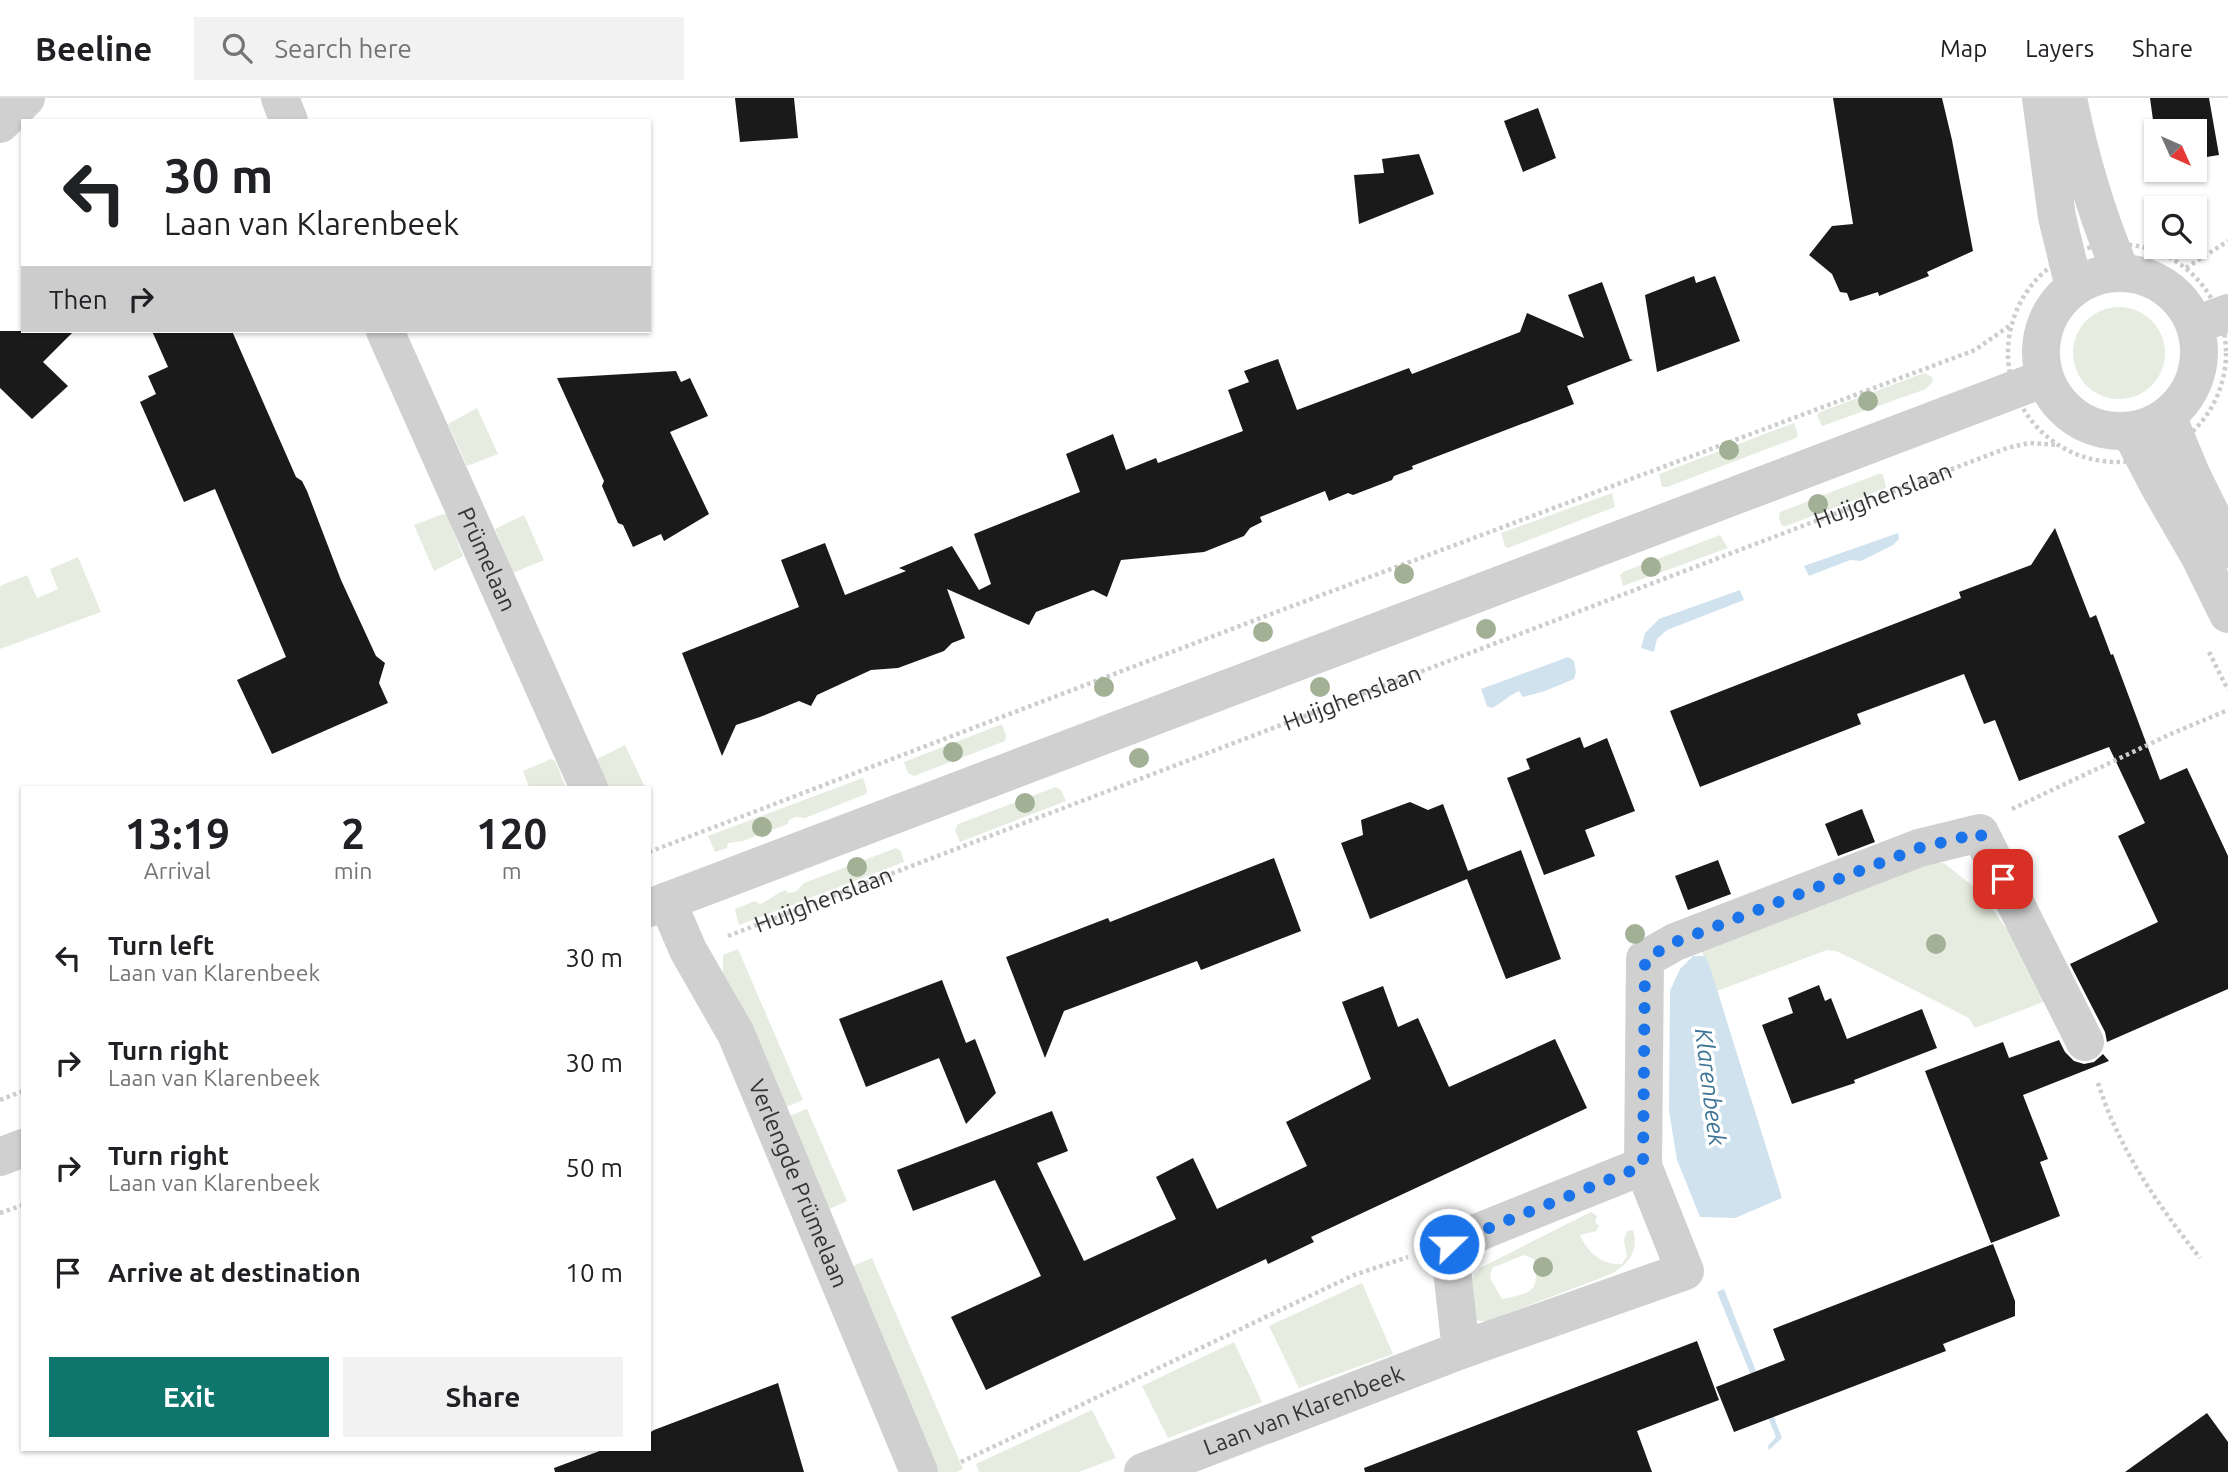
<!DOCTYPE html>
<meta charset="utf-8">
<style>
body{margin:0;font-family:Ubuntu,sans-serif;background:#f2f2f2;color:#202124;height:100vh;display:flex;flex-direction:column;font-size:26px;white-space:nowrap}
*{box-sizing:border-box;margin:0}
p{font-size:23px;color:#757577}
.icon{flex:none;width:38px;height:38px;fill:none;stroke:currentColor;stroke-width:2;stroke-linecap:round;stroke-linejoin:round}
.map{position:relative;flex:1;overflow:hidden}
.side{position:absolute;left:21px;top:688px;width:630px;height:665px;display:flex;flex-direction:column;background:#fff;border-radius:0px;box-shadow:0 2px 5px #0004}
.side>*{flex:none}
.top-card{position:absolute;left:21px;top:21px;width:630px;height:214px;border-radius:0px;box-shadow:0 2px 5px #0004;background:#fff;color:#202124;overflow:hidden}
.needle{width:46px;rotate:135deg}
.controls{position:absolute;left:2144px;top:21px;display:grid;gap:14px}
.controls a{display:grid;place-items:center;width:63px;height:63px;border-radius:0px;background:#fff;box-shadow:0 2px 5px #0004;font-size:35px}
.pin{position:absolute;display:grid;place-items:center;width:60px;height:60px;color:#fff;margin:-30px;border-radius:14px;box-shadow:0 4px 10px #0006}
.me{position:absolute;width:77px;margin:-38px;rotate:68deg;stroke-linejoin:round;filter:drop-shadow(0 0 5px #0008)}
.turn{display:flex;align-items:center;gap:24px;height:147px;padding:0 28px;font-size:32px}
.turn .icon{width:91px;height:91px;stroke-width:2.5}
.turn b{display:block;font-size:49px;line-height:60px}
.then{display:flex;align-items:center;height:66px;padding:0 28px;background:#0003;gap:14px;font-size:26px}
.eta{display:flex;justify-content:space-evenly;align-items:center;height:119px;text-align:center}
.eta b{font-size:42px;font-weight:700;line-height:49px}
.button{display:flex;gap:14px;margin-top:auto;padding:14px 28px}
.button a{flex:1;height:80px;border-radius:0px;background:#0f766e;color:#fff;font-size:28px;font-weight:700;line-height:80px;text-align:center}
.button a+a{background:#f2f2f2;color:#202124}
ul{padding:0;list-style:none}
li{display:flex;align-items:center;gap:21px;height:105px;padding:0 28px}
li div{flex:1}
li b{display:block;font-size:26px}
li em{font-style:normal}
header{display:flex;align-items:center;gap:42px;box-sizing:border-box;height:98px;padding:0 35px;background:#fff;border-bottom:2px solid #e0e0e0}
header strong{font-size:33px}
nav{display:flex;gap:38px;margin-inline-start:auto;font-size:24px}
.search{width:490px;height:63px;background:#f2f2f2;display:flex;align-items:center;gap:18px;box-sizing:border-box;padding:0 24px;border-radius:0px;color:#757577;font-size:26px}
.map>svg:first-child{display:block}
.green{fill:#e6ecdf;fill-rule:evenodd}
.water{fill:#cfe2ee}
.building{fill:#1a1a1a}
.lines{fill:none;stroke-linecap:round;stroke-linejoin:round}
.path{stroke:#cdcdcd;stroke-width:4.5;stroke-dasharray:3.5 3.5;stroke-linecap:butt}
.minor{stroke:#d0d0d0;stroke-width:38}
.tertiary{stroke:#d0d0d0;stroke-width:38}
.tree{fill:#a2b095}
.route{stroke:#1a73e8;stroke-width:12;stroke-dasharray:0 21.6}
.labels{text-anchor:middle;stroke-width:7;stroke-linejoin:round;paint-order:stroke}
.street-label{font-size:23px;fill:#333;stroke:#fff}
.water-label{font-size:24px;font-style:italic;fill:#3f7597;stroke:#fff}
</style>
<header>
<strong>Beeline</strong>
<div class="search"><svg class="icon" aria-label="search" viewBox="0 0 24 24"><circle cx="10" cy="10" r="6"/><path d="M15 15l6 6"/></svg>Search here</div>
<nav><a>Map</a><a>Layers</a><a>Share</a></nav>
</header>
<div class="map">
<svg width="2228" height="1374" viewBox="0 0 2228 1374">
<rect width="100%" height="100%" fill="#fff"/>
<path class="green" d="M2073 255a46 46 0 1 1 92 0a46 46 0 1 1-92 0Z
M1924 275 1932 279 1933 283 1926 291 1822 328 1817 317 1820 314Z
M477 310 498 356 467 368 448 326Z
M1794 325 1798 337 1796 340 1667 389H1662L1659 376Z
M1878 376H1883L1886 390 1786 428H1782L1779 420 1780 414Z
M1612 395 1615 409 1508 450 1505 448 1501 435Z
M443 416 447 417 463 458 434 473 414 427Z
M524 417 544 462 513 475 495 431Z
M1720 437 1728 450 1623 488 1620 477 1623 474Z
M78 459 101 514 0 551V488L27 477 37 500 58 491 50 471Z
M1002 626 1006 638 1005 643 914 678 908 675 904 664Z
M625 647 645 689H607L597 661Z
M551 661 555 663 566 689H529L523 673Z
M863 680 867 692 866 696 805 720 796 719 789 722 788 726 743 743 728 745 727 750 715 754 708 738Z
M1056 689 1061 692 1066 703 960 744 955 732 958 726Z
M896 750 901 753 904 764 739 827 735 811 755 803 760 806C770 802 775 796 785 792L789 795 797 793 804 785Z
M1921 763 1944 765 1980 794 2056 899 1975 930 1969 920 1865 867 1836 853 1827 852 1717 893 1700 848Z
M738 851 803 1002 781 1011 723 878V857Z
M807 1011 847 1103 825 1113 784 1020Z
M1591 1114 1597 1118 1595 1124 1599 1128 1596 1133 1580 1137C1587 1154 1603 1168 1622 1166L1627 1158 1624 1142 1627 1133 1633 1132C1639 1153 1629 1166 1611 1176L1485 1224 1473 1221 1470 1183 1480 1170ZM1524 1157 1534 1161C1540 1196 1532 1194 1502 1201L1490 1180 1492 1170Z
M872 1160 963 1371 957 1374H938L850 1169Z
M1362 1185 1393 1256 1299 1290 1269 1228Z
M1234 1244 1262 1304 1168 1340 1142 1288Z
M1092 1312 1116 1360 1079 1374H979L976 1366Z"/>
<path class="water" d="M1898 435 1899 441 1893 447 1861 463 1850 462 1809 478 1804 468Z
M1740 492 1744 502 1667 532 1657 541 1654 554 1641 550 1645 535 1659 521Z
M1568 559 1574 563 1576 574 1574 581 1545 593 1523 599 1519 593C1508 598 1502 605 1492 610L1487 608 1481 591Z
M1693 858H1705L1709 866 1782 1100 1735 1120 1700 1119 1677 1062 1669 1013 1670 893 1680 871Z
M1724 1191 1782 1340 1769 1352 1768 1348 1776 1339 1717 1194Z"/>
<path class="building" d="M735 0H794L798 40 740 44Z
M1833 0H1942L1952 42 1973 153 1927 174 1929 178 1879 198 1878 194 1850 203 1847 195 1840 194 1832 176 1809 157 1832 128 1853 126Z
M2150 0H2209L2219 57 2194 61V33H2156V44Z
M1538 10 1556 60 1523 74 1504 23Z
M1419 56 1434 96 1359 126 1354 77 1384 75 1382 61Z
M1694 178 1696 185 1715 178 1740 243 1657 274 1645 197Z
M1602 184 1630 261 1633 262 1567 288 1574 306 1412 368 1413 371 1394 378 1392 382 1353 397 1348 395 1329 403 1325 393 1260 419 1262 424 1250 430 1244 438 1204 454 1121 462 1107 499 1093 492 1036 514 1029 527 947 491 965 540 952 545 944 553 898 570 871 572 817 597 811 608 799 603 760 619 736 627 722 658 682 555 799 509 781 462 825 445 845 497 906 473 899 470 952 448 979 492 991 486 974 436 1080 394 1066 356 1113 336 1126 372 1156 360 1158 365 1243 333 1228 292 1249 284 1244 273 1278 261 1297 312 1409 270 1412 276 1520 234 1527 215 1584 240 1568 197Z
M0 233H74L43 264 68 288 32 321 0 290Z
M152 233H232L296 379 302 383 307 393 341 482 376 558 385 565 379 585 388 605 272 656 237 582 286 559 215 391 184 404 140 304 156 296 148 278 168 269Z
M676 273 681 284 690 280 708 318 670 334 709 416 664 443 661 436 633 449 623 427 618 425 602 388 604 383 557 280Z
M2055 430 2090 520 2096 517 2111 557 2113 556 2160 682 2187 670 2228 758V891L2107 944 2105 934 2070 866 2158 824 2118 738 2145 725 2109 649 2019 683 1995 622 1984 626 1964 576 1857 616 1861 626 1700 689 1670 613 1961 500 1959 494 2031 467Z
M1580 639 1584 650 1607 640 1635 713 1585 732 1595 758 1544 777 1507 680 1530 671 1526 661Z
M1410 704 1428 712 1443 706 1468 773 1521 752 1561 861 1506 881 1467 781 1370 821 1341 745 1363 737 1361 722Z
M1862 711 1875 744 1838 758 1825 726Z
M1274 760 1301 833 1201 872 1197 863 1064 913 1045 960 1006 859 1108 820 1110 824Z
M1718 762 1731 796 1688 812 1675 778Z
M942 882 966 945 975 941 996 995 966 1026 939 960 866 989 839 921Z
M1819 887 1825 903 1831 900 1847 941 1922 911 1937 950 1854 982 1855 985 1792 1006 1762 927 1793 915 1788 900Z
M1383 888 1398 929 1418 920 1449 989 1555 941 1587 1010 1311 1139 1314 1144 1268 1166 1266 1161 986 1292 951 1219 1041 1178 995 1082 913 1113 897 1072 1052 1013 1068 1053 1037 1065 1084 1163 1176 1121 1156 1079 1193 1060 1217 1111 1307 1068 1286 1024 1371 981 1342 904Z
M2059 942 2065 954 2074 963 2084 966 2094 964 2103 956 2109 963 2023 997 2048 1061 2040 1064 2060 1118 1991 1145 1925 973 2003 944 2009 960Z
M1993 1146 2015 1203V1218L1943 1246 1946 1253 1734 1334 1716 1289 1785 1262 1773 1231Z
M1697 1243 1719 1302 1637 1333 1652 1374H1365L1364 1370Z
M778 1285 804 1374H555L554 1370 605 1351H649V1335L654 1332Z
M2207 1315 2228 1344V1374H2125Z"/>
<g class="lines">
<g class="path">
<circle cx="2117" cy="255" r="109"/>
<path d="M2186 170 2228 143"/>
<path d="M2209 554 2228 592"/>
<path d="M2012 711 2173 635 2228 612"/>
<path d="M649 754 1279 513 1975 252 2012 226"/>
<path id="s1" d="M728 838 2007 350 2029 345 2057 347"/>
<path d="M2098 985C2119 1051 2157 1106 2200 1160"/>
<path d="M0 1002 23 993"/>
<path d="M0 1115 23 1107"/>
<path d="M961 1364 1354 1177 1408 1159"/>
</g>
<g class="minor">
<path d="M280 0 289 23"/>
<path d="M0 26 26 0"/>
<path id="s2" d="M385 233 589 690"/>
<path id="s3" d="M667 803 688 852 736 936 919 1374"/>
<path d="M1643 1068 1645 861 1675 844 1919 750 1980 735 2085 944"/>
<path id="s4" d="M1143 1374 1461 1252 1685 1173 1643 1068 1449 1146 1461 1252"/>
</g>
<path class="tertiary" d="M2041 0 2057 119 2074 189
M2068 0C2080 60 2097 118 2121 174
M2041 254a79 79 0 1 1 158 0a79 79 0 1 1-158 0Z
M2195 227 2228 215
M2167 318 2191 376 2228 451
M2130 333 2160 390 2200 459 2228 516
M649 810 2045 280
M0 1059 23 1050"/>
</g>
<g class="tree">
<circle cx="1868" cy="303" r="10"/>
<circle cx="1729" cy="352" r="10"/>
<circle cx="1818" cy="406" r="10"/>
<circle cx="1651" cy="469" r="10"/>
<circle cx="1404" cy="476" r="10"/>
<circle cx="1486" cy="531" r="10"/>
<circle cx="1263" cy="534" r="10"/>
<circle cx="1104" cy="589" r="10"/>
<circle cx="1320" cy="589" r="10"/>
<circle cx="953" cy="654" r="10"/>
<circle cx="1139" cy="660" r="10"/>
<circle cx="1025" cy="705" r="10"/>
<circle cx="762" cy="729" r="10"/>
<circle cx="857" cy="769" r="10"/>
<circle cx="1635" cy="836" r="10"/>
<circle cx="1936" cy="846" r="10"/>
<circle cx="1543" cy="1169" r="10"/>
</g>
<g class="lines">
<path class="route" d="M1449 1146 1643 1068 1645 861 1675 844 1919 750 1980 735 2003 781"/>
</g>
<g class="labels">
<g class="street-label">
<text dy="8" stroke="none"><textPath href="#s1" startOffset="1236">Huijghenslaan</textPath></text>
<text dy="8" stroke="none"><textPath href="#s2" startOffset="250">Prümelaan</textPath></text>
<text dy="8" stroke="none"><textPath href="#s1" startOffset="668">Huijghenslaan</textPath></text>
<text dy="8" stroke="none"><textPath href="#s1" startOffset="102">Huijghenslaan</textPath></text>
<text dy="8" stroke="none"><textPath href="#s3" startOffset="312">Verlengde Prümelaan</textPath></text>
<text dy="8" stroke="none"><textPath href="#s4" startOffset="172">Laan van Klarenbeek</textPath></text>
</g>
<g class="water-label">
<text transform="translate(1710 989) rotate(83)" y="8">Klarenbeek</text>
</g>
</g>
</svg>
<div class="controls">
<a><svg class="needle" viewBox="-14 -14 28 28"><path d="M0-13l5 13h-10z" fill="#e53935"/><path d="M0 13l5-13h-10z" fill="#757577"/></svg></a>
<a><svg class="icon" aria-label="search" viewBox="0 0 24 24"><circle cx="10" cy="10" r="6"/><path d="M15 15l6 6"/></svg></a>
</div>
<div class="pin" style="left:2003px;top:781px;background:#d93025"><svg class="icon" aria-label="arrive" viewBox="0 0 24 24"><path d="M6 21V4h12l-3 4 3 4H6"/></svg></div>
<svg class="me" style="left:1449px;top:1146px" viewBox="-20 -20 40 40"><circle r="17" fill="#1a73e8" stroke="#fff" stroke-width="3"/><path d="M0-11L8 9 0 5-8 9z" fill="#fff"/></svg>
<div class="top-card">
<div class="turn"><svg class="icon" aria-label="left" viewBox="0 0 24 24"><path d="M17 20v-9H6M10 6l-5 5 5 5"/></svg><div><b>30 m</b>Laan van Klarenbeek</div></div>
<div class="then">Then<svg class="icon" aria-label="right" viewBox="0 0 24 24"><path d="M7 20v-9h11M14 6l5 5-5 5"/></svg></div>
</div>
<section class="side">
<div class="eta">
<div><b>13:19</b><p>Arrival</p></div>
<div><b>2</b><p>min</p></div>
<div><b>120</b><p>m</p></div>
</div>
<ul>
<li><svg class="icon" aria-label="left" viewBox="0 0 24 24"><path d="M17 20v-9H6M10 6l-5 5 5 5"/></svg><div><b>Turn left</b><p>Laan van Klarenbeek</p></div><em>30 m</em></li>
<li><svg class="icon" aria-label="right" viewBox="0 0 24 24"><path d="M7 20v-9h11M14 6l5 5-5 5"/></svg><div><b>Turn right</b><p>Laan van Klarenbeek</p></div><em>30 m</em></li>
<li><svg class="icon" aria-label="right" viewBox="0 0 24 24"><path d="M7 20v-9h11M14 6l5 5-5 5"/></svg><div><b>Turn right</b><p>Laan van Klarenbeek</p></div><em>50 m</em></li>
<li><svg class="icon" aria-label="arrive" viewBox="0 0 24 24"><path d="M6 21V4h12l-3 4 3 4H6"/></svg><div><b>Arrive at destination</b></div><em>10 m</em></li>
</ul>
<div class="button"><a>Exit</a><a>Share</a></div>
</section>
</div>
